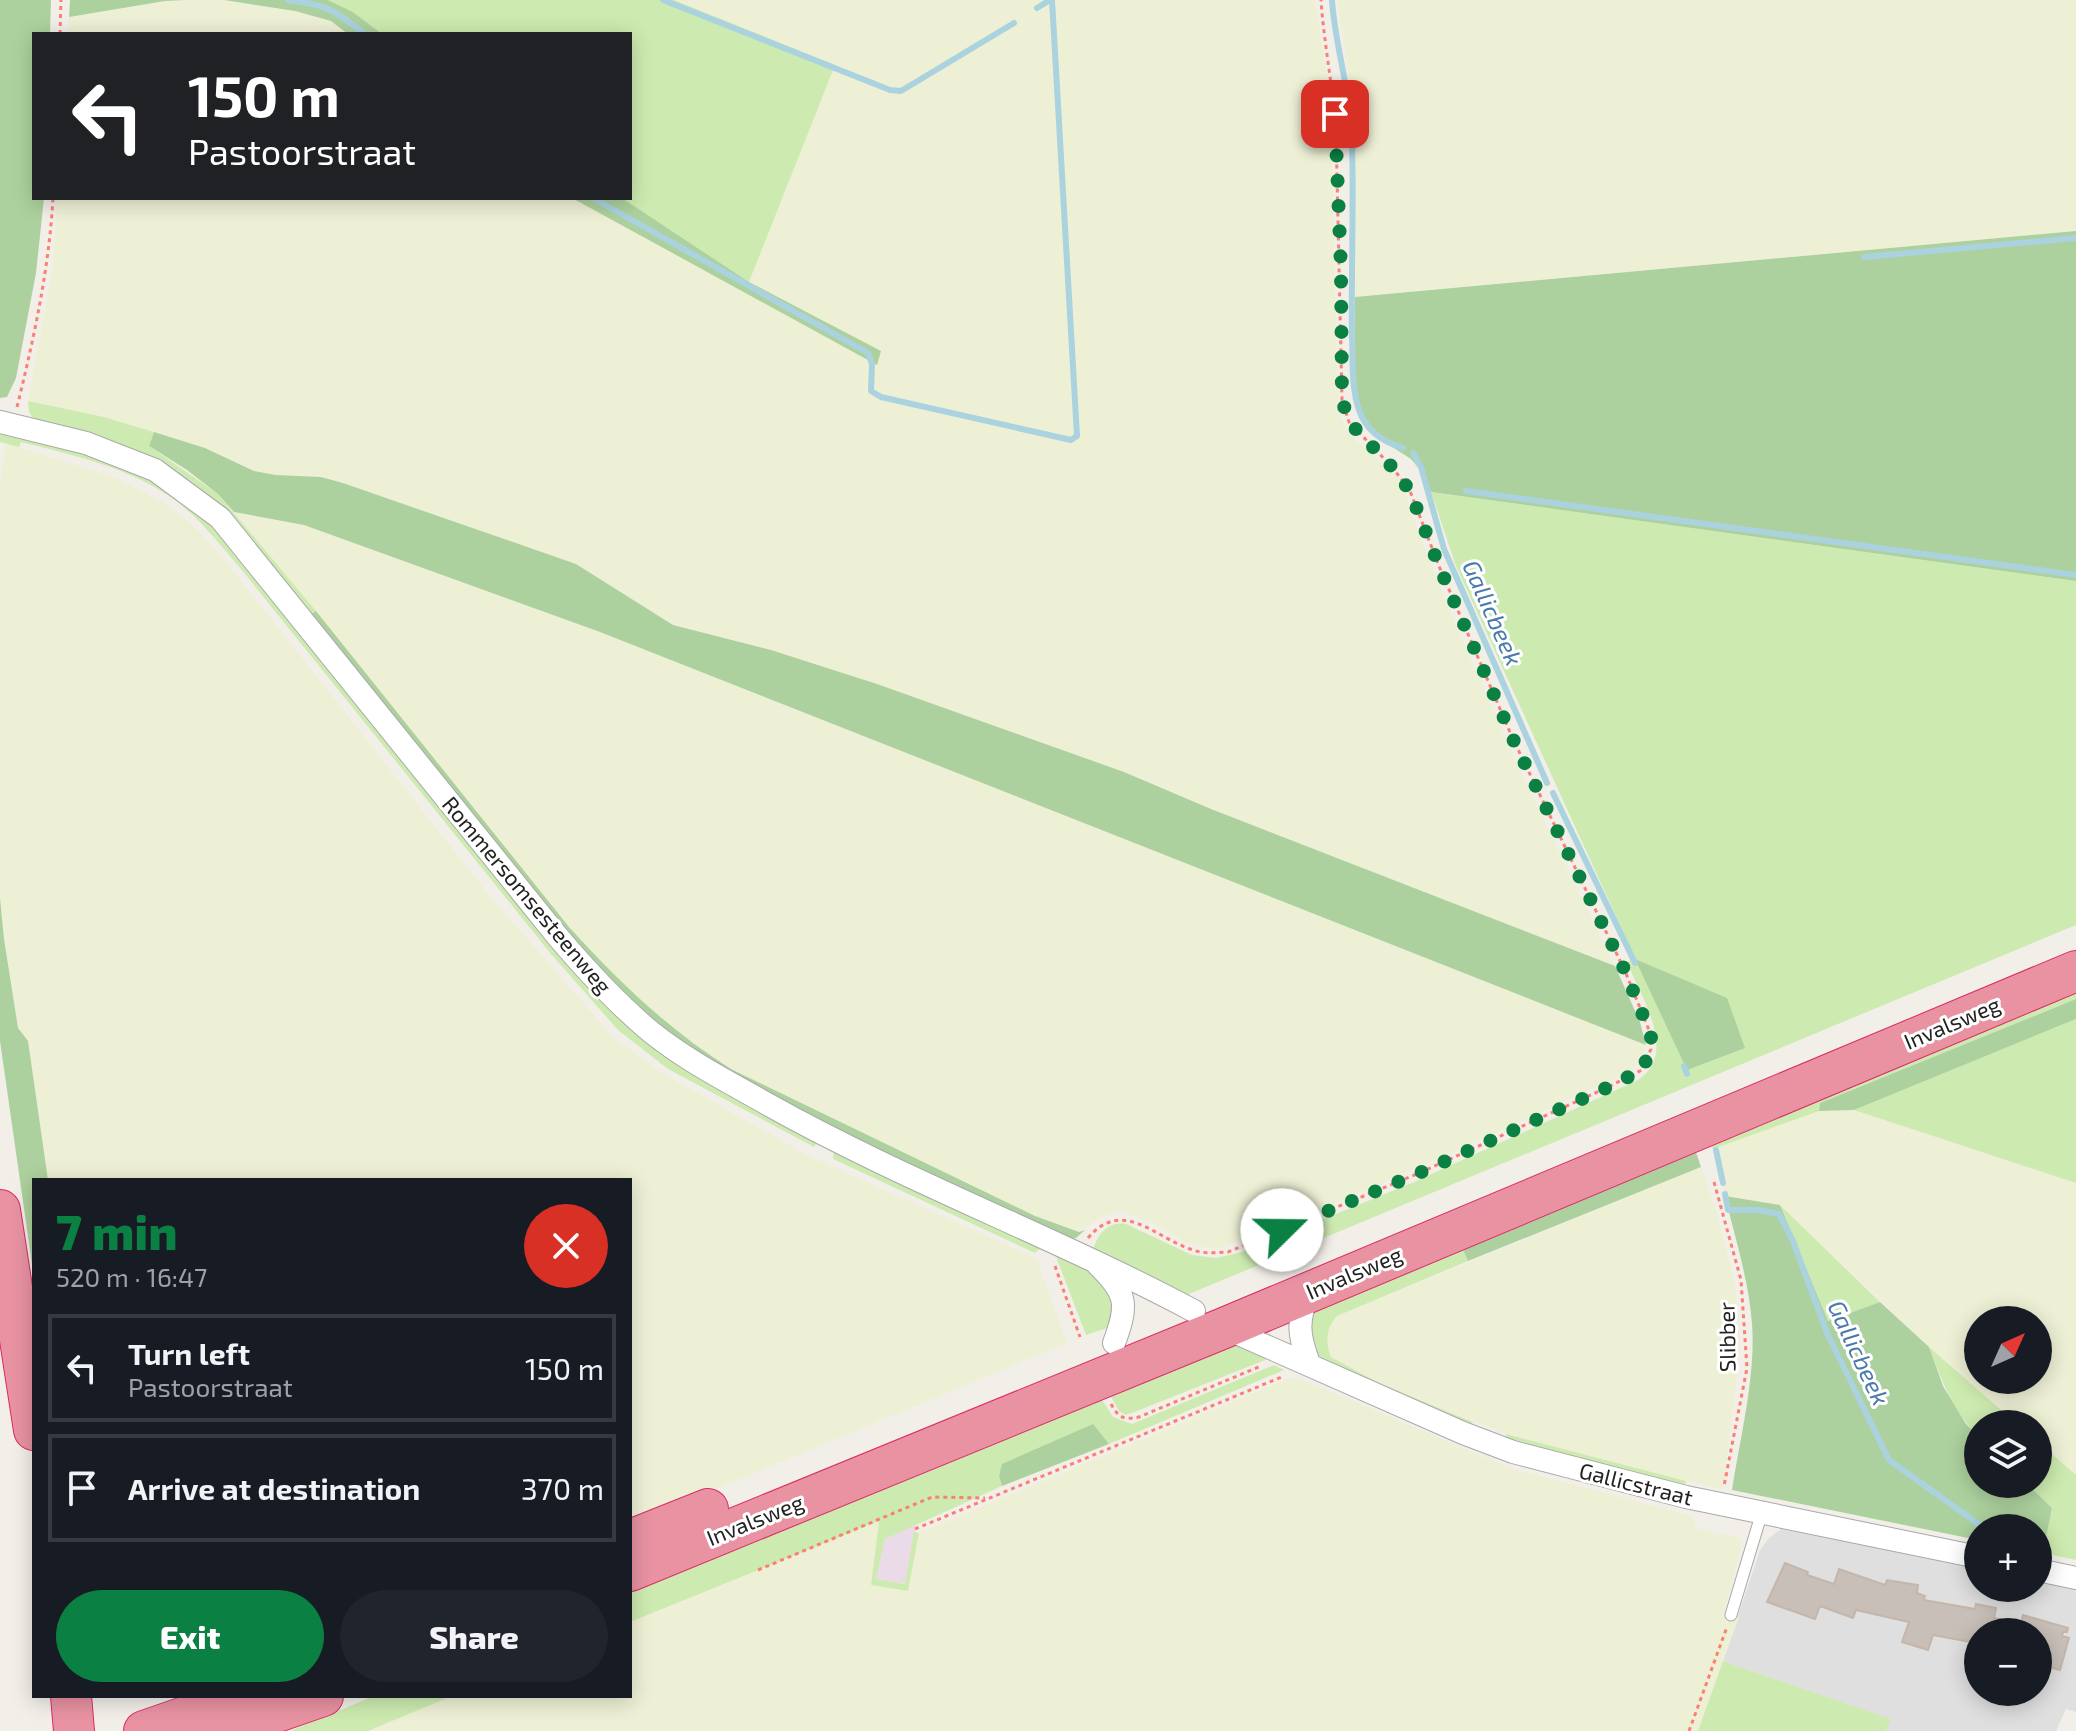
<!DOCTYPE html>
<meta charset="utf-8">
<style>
body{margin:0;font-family:"Exo 2",sans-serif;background:#20242c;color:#f1f3f6;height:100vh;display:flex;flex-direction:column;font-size:30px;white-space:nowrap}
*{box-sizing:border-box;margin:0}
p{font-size:26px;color:#9ea1a6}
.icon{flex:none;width:44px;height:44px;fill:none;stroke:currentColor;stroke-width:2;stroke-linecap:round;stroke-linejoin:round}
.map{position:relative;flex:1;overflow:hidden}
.sheet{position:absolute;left:32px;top:1178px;width:600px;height:520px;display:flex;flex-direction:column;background:#171b24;border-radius:0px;box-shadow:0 4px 20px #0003}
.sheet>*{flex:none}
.banner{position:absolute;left:32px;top:32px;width:600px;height:168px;border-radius:0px;box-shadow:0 4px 20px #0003;background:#202124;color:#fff;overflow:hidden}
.needle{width:52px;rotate:45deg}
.buttons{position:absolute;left:1964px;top:1306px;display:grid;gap:16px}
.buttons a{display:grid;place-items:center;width:88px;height:88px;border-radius:50%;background:#171b24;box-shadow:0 4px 20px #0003;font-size:40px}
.pin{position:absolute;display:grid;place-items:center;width:68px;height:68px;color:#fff;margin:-34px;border-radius:16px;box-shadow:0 4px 12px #0006}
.me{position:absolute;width:88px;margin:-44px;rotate:68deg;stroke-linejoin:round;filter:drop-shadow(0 0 6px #0008)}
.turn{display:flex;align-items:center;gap:28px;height:168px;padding:0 24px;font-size:36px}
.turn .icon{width:104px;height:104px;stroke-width:2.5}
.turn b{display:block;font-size:56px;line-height:68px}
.round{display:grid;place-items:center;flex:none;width:84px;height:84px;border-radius:42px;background:#20242c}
.summary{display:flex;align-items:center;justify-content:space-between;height:136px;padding:0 24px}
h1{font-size:48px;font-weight:800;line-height:60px;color:#0b8043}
.primary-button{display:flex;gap:16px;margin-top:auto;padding:16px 24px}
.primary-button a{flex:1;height:92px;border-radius:48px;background:#0b8043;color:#fff;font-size:32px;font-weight:800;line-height:92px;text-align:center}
.primary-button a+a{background:#20242c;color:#f1f3f6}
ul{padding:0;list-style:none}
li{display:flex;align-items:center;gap:24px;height:108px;margin:0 16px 12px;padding:0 8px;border:4px solid #363941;border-radius:0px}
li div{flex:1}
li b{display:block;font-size:30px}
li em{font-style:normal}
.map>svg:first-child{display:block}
.residential{fill:#e0dfdf;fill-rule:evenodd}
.industrial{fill:#ebdbe8}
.farmland{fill:#eef0d5;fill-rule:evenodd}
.grass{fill:#cdebb0}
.forest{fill:#add19e}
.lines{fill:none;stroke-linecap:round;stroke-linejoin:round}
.stream{stroke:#aad3df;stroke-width:6}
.building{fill:#c7bfb8;stroke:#c4b6ab;stroke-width:2}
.lane-casing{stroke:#a9a9a9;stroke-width:13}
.street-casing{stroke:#a9a9a9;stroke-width:24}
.highway-casing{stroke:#dc2a67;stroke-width:42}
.path{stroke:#fa8072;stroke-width:3;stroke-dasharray:4 4;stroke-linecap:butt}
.lane{stroke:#fff;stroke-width:11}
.street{stroke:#fff;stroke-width:22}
.highway{stroke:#e892a2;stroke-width:40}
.route{stroke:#0b8043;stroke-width:14;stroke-dasharray:0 25.2}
.labels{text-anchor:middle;stroke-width:6;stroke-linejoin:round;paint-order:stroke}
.street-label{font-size:22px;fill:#222;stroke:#fff}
.water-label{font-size:24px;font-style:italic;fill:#4a7aab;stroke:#fff}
</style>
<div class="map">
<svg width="2076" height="1731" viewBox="0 0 2076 1731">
<rect width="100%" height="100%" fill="#f2efe9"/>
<path class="residential" d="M1781 1529 1978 1567V1588H2038V1579L2076 1586V1712L2066 1709 2056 1731H1886L1890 1719 1723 1661 1760 1550 1769 1538ZM1978 1632H2038V1692H1978Z"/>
<path class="industrial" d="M916 1524 906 1584 876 1579 885 1538Z"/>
<path class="farmland" d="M186 0H224L295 11 331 21 348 34H68L69 17 165 1Z
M674 0H1315L1331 101 1338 412 1351 436 1402 481 1414 520 1452 616 1524 779 1615 966 1211 809 1124 772 877 684 771 650 673 625 576 564 343 483 321 477 276 475 254 471 205 448 154 432 104 417 28 401 53 266 57 198H572L877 365 880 351 749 282 835 65Z
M1337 0H2076V231L1355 297 1356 157 1352 100Z
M6 443 116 478 163 502 191 523 220 554 489 895 614 1038 664 1074 807 1155 1036 1258 1067 1343 630 1525V1180H48L28 1041 18 1028 4 939 0 898V481Z
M234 512 304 525 600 632 1646 1045 1641 1059 1636 1066 1624 1074 1509 1127 1332 1205 1224 1247 1211 1249 1185 1242 1152 1223 1123 1212 1112 1213 1102 1217 1079 1232 1035 1216 731 1069 701 1050 648 1008 602 964 569 927Z
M1854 1110 2076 1183V1475L2038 1442V1424H2017L1929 1347 1780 1205 1725 1196 1713 1149 1819 1111ZM1978 1320H2038V1380H1978Z
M1701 1167 1715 1206 1735 1283 1739 1317 1740 1351 1723 1490 1506 1434 1379 1383 1331 1357 1327 1343 1328 1331 1330 1323 1337 1316Z
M1298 1378 1513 1469 1693 1516 1696 1528 1740 1538 1741 1547 1724 1613 1739 1617 1698 1731H368L452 1696H630V1622L880 1521 871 1585 908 1591 919 1533 1287 1379Z"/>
<path class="grass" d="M328 0H674L835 65 749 282 622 198H630V34H382L353 12Z
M28 401 104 417 154 432 149 446 218 494 316 611 310 615 153 460 89 434 34 419 29 412Z
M0 434 74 445 149 474 218 527 547 936 817 1142 814 1147 668 1069 618 1030 551 954 241 569C220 545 199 517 172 498 128 467 72 455 21 442L19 447 0 442Z
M1431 492 2076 581V925L1189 1294 1176 1293 1093 1251C1097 1234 1108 1221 1126 1224L1192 1255 1216 1258 1242 1252 1412 1183 1638 1080C1679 1053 1641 997 1627 962L1635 958 1456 566Z
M2076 990V999L1820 1103 1819 1111 1713 1149 1710 1142Z
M2076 1019V1183L1854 1110Z
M837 1151 1042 1247 1035 1253 833 1159V1154Z
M1780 1205 1880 1302 1828 1321Z
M1462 1247 1468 1261 1337 1316C1326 1328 1325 1342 1331 1357L1379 1383 1473 1422 1464 1427 1318 1359 1308 1329 1309 1315 1318 1306Z
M1055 1254 1090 1270 1114 1295 1110 1327 1086 1335Z
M1230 1342 1275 1356 1132 1413 1125 1415 1119 1411 1110 1395Z
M1929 1347 2017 1424H1978V1436C1953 1411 1941 1379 1929 1347Z
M1274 1365 1284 1370 1109 1444 1092 1424 999 1476 1002 1486 885 1539 876 1579 905 1584 914 1532 919 1533 908 1591 871 1585 879 1521 630 1622V1592L1083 1404 1101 1398 1113 1417 1132 1424Z
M1506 1434 1686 1481 1684 1489 1508 1441Z
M2038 1442 2076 1475V1560L2043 1553 2052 1508 2027 1484H2038Z
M1723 1661 1891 1719 1886 1731H1698Z
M374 1696H452L368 1731H290Z"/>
<path class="forest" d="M0 0H51L50 34H34V198H44L36 273 16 378 7 397 0 398Z
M70 0H186L165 1 69 17Z
M224 0H328L353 12 382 34H348L331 21 295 11Z
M572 198H622L749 282 881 351 877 365Z
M2076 231V581L1431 492 1421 471 1411 459 1386 443 1358 413 1355 388V297Z
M154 432 205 448 254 471 276 475 321 477 343 483 576 564 673 625 771 650 877 684 1124 772 1211 809 1615 966 1640 1022 1646 1045 600 632 304 525 234 512 218 494 187 470 149 446Z
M316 611 569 927C618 981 669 1030 731 1069L1035 1216 1079 1232 1085 1230 1076 1238 1065 1240 839 1132 680 1044 599 976 310 615Z
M0 898 4 939 18 1028 28 1041 48 1180H34V1278L0 1041Z
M1635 959 1727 998 1745 1048 1687 1070Z
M2076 999V1019L1854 1110 1819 1111 1820 1103Z
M1696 1152 1701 1167 1468 1261 1462 1247Z
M1725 1196 1780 1205 1828 1321 1880 1302 1929 1347 1943 1386 1966 1424 1978 1436V1484H2027L2052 1508 2043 1553 2038 1552V1528H1978V1540L1732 1490C1740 1439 1756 1375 1752 1324 1749 1281 1735 1238 1725 1196Z
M1093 1424 1109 1444 1002 1486 999 1476 1002 1464Z"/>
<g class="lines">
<path class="stream" d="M288 0C328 5 334 10 365 34
M663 0 890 90 901 91 1014 23
M1332 0C1335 47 1351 92 1352 140 1354 205 1351 271 1352 337 1353 360 1351 387 1359 410 1366 431 1383 442 1403 448
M1037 8 1050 0
M593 198 868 353 872 364 871 391 881 397 1071 440 1077 436 1052 0
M1864 257 2076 238
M1413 453 1421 467 1444 549 1547 783
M1466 491 2076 575
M1553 793 1635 963
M1684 1066 1687 1074
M1716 1150 1723 1183
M1725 1194 1728 1210H1759L1779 1214 1793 1241 1827 1333 1889 1460 1984 1528
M2038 1543H2039"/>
</g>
<path class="building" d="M1785 1563 1808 1572 1807 1575 1834 1584 1839 1569 1885 1585 1887 1580 1918 1585 1917 1593 1925 1596 1924 1600 1975 1609 1976 1604 1996 1608 1994 1618 2021 1623 2023 1615 2068 1628 2067 1632H2063L2062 1636 2069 1638 2060 1670 2038 1664V1632H1978L1976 1643 1933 1635 1928 1650 1902 1642 1909 1622 1856 1610 1853 1618 1820 1606 1815 1619 1767 1602Z"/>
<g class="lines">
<g class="lane-casing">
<path id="lane" d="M1731 1615 1762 1512"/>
</g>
<g class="street-casing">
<path id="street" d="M0 422 86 443 155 470 220 518 558 937C587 971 616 1003 651 1032 687 1061 729 1082 769 1105 907 1182 1055 1237 1194 1311
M1098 1265C1128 1294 1128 1305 1114 1343
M1309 1292C1297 1320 1298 1335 1309 1363
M1225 1328 1463 1433 1513 1452 1686 1497 1978 1557
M2038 1570 2076 1578"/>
</g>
<g class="highway-casing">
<path id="highway" d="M0 1210 34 1430
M630 1540 708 1509
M630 1571 1224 1328 2076 971
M71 1696 74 1731
M144 1731 245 1696
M222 1731 323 1696"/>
</g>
<path class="path" d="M60 34 61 0
M17 407C34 338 49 269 53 198
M1714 1182 1741 1280 1747 1368 1724 1486
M1088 1238C1122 1198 1153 1236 1190 1249 1202 1254 1215 1253 1228 1252L1417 1174 1604 1089 1642 1070 1651 1049V1035L1625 971 1512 737 1439 566 1410 491 1393 468 1349 422 1342 400 1336 131C1333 87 1324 44 1321 0
M1055 1266 1080 1337
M1111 1404C1119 1418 1123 1420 1139 1417L1261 1366
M915 1529 1284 1376
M758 1570 932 1497 985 1498
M1689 1731 1727 1627"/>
<use href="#lane" class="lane"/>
<use href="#street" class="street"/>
<use href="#highway" class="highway"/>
</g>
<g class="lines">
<path class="route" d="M1282 1230 1417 1174 1604 1089 1642 1070 1651 1049V1035L1625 971 1512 737 1439 566 1410 491 1393 468 1349 422 1342 400 1341 269 1335 114"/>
</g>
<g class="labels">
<g class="street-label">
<text transform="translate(527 895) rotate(50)" y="8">Rommersomsesteenweg</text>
<text transform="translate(1952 1023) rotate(-23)" y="8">Invalsweg</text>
<text transform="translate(1354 1273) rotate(-23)" y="8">Invalsweg</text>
<text transform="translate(1727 1337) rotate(-91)" y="8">Slibber</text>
<text transform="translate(1636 1484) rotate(14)" y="8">Gallicstraat</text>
<text transform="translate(755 1520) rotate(-22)" y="8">Invalsweg</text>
</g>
<g class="water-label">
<text transform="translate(1492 613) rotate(66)" y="8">Gallicbeek</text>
<text transform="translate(1858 1353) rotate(65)" y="8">Gallicbeek</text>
</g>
</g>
</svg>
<div class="buttons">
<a><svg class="needle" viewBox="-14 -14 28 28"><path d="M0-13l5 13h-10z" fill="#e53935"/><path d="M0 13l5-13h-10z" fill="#9ea1a6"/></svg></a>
<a><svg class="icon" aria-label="layers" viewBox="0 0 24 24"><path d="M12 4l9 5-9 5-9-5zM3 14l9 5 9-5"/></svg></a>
<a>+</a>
<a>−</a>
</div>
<div class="pin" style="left:1335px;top:114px;background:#d93025"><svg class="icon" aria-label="arrive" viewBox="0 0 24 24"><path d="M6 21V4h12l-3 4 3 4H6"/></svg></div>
<svg class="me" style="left:1282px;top:1230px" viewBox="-20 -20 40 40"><circle r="19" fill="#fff"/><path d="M0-13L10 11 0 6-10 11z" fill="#0b8043"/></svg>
<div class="banner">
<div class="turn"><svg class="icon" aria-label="left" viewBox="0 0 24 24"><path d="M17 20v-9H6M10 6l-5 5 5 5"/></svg><div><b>150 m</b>Pastoorstraat</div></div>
</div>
<section class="sheet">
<div class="summary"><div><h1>7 min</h1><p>520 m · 16:47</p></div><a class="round" style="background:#d93025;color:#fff"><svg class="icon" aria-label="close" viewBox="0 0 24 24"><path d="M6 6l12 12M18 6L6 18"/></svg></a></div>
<ul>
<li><svg class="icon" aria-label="left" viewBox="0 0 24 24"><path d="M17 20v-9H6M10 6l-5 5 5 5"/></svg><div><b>Turn left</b><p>Pastoorstraat</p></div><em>150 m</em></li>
<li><svg class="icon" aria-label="arrive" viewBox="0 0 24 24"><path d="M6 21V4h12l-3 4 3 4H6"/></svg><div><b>Arrive at destination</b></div><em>370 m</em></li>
</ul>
<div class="primary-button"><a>Exit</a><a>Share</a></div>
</section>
</div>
